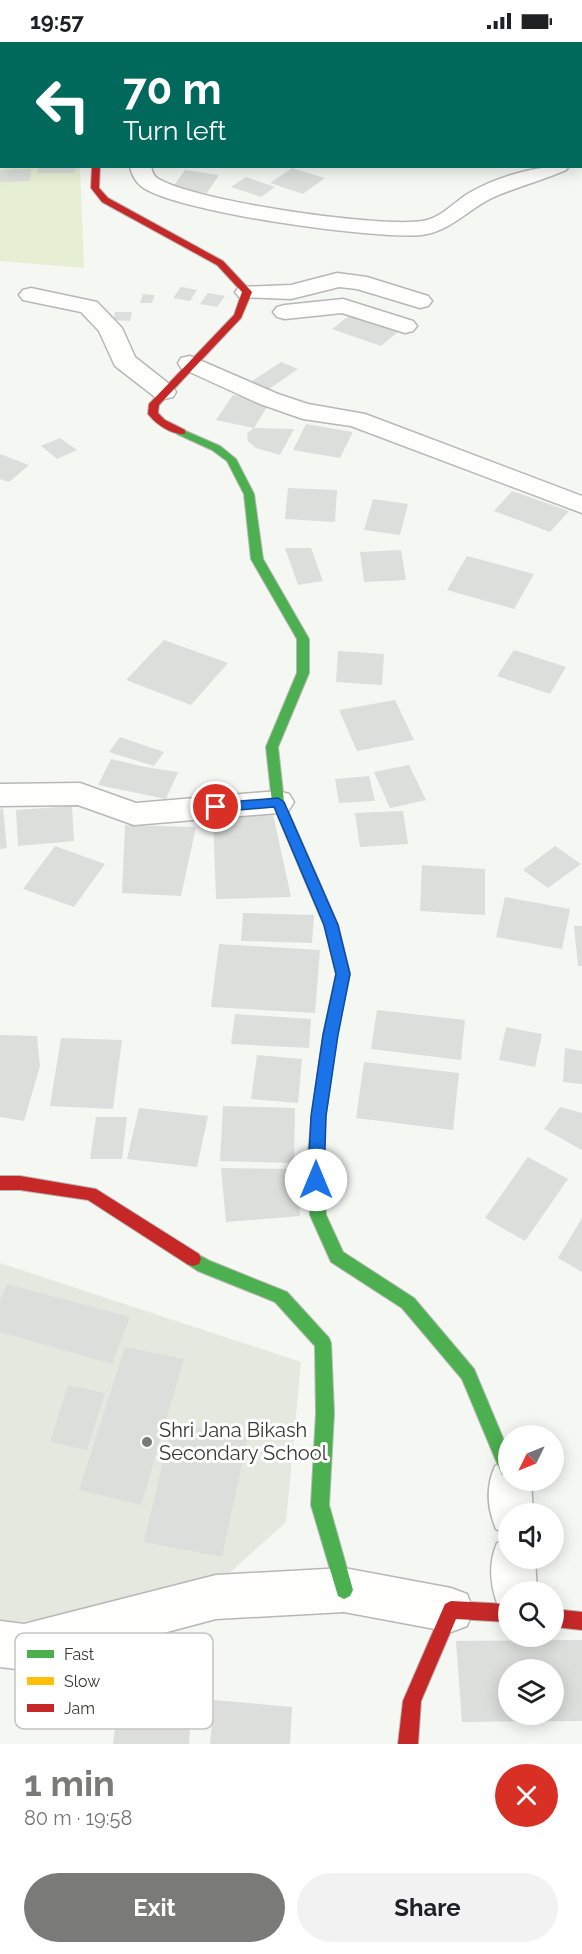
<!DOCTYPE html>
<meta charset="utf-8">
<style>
body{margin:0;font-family:Raleway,sans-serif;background:#f2f2f2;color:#202124;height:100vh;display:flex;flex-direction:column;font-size:22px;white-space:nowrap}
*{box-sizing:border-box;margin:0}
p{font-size:20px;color:#757577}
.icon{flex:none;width:33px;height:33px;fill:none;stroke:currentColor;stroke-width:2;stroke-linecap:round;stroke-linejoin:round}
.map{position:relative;height:1702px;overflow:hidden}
.details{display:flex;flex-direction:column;background:#fff;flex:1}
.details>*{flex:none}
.hud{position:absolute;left:0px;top:0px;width:582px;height:126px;box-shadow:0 3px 15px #0003;background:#00695c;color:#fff;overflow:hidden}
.needle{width:39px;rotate:227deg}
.buttons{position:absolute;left:498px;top:1383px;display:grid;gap:12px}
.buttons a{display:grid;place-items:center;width:66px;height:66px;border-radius:50%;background:#fff;box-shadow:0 3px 15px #0003;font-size:30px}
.pin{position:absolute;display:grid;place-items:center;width:51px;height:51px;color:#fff;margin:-26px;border:3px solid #fff;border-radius:50%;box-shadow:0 2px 6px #0007}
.me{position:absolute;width:66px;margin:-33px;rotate:0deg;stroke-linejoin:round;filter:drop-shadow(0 0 4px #0008)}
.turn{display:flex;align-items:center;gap:21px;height:126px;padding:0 24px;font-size:27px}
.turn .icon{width:78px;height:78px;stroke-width:2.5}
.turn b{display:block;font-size:42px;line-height:51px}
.round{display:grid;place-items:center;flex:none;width:63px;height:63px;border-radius:32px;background:#f2f2f2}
.head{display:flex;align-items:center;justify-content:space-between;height:102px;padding:0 24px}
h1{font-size:36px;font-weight:700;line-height:45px;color:#7a7b78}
.primary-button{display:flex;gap:12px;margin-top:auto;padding:12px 24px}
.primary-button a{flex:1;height:69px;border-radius:36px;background:#7a7b78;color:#fff;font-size:24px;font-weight:700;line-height:69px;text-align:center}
.primary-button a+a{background:#f2f2f2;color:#202124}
.status{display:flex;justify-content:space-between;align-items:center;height:42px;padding:0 30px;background:#fff;direction:ltr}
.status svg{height:16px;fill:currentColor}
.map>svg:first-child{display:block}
.built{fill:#e5e8df}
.green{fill:#e6efd4}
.building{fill:#dcdedb;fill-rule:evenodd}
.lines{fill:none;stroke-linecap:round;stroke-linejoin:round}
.street-casing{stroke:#b7b8b5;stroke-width:3}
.fast-casing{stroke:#b7b8b5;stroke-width:2}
.slow-casing{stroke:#b7b8b5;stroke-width:2}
.jam-casing{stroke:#b7b8b5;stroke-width:2}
.street{fill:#fefefd;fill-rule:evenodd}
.fast{fill:#4caf50;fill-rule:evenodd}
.slow{fill:#ffc107;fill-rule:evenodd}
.jam{fill:#c62828;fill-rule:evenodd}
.route{fill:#1a73e8;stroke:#114b97;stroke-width:1.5}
.poi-dot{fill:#7a7b78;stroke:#fff;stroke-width:2}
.labels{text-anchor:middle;stroke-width:6;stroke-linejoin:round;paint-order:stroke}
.near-poi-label{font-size:20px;fill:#373835;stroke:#fff;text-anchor:start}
.key{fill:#fff;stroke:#c3c3c2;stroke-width:1.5}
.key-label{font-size:16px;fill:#373835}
</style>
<div class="status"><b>19:57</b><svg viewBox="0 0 49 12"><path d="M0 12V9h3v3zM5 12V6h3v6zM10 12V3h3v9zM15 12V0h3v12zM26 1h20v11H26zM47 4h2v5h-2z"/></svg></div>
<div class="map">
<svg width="582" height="1702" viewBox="0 0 582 1702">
<rect width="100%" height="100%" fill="#f5f7f3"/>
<path class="built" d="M0 1221 301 1320 286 1480 216 1543 17 1581 0 1579Z"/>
<path class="green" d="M0 47 2 124 80 125 84 226 0 219Z"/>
<path class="building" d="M38 124H76L75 131H37Z
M292 126 325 136 303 152 270 141Z
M31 127 30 139 0 140V128Z
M185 128 219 133 207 151 172 146Z
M246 135 275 145 261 155 231 145Z
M181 245 197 248 190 259 173 256Z
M208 251 225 254 217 265 200 262Z
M143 252 155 253 152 261H140Z
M115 270H132L130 279 113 278Z
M350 273 398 290 381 304 332 287Z
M281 320 298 327 269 347 252 339Z
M233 353 270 360 254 386 294 387 280 413 256 406 248 399 247 391 254 386 216 378Z
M306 382 353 390 340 416 293 408Z
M60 396 77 408 57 417 41 404Z
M0 412 29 423 9 440 0 437Z
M288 446 337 448 335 480 285 477Z
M512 449 569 469 550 490 494 469Z
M373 457 408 462 400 493 364 488Z
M285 506H311L323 539 298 543Z
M401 508 406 538 364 540 360 510Z
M467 514 534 532 514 567 447 548Z
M164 598 228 621 191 663 126 638Z
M514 608 566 625 550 652 497 634Z
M338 609 384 612 382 643 336 640Z
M395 658 414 698 357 709 339 668Z
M120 695 164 710 154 724 109 710Z
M111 717 145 725 178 730 166 757 98 743Z
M409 723 426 758 390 766 374 730Z
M369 734 375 759 339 761 335 737Z
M72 764 74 799 18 804 16 768Z
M3 766 7 806 0 807V767Z
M403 769 408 802 360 805 355 771Z
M273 772 291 855 216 857 213 773Z
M125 783 196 785 181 854 122 851Z
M55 804 105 822 74 865 23 847Z
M555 804 581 822 548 846 523 828Z
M422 823 485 827V873L420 869Z
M505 855 570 867 562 907 496 895Z
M243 871 314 873 312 901 241 899Z
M574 884H582V924H578Z
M219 902 320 908 315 971 211 965Z
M377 968 465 978 461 1018 371 1007Z
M235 972 311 977 309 1006 231 1002Z
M506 985 542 992 535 1025 499 1018Z
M0 993 37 994 40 1024 24 1079 0 1075Z
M61 996 122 998 113 1067 50 1064Z
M565 1006 582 1009V1042L563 1040Z
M257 1013 302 1017 298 1061 251 1057Z
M364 1020 459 1031 453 1088 356 1076Z
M223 1064 295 1066 294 1121 220 1119Z
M560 1065 582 1071V1108L544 1087Z
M139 1066 208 1074 197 1125 127 1117Z
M96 1075H127L122 1117H90Z
M528 1115 568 1137 525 1199 485 1176Z
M221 1126 298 1127 300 1174 226 1180Z
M582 1176V1230L558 1216Z
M7 1242 130 1275 112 1322 0 1290V1258Z
M125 1305 184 1317 141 1463 79 1448Z
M68 1343 105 1351 87 1408 50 1400Z
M172 1381 248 1394 222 1515 144 1500Z
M582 1598V1679L462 1680 456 1599ZM508 1628H554V1672H508Z
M214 1658 292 1665 290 1702H210Z
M115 1686 190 1687 189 1702H113Z"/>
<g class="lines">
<g class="street-casing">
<path id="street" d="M0 25H2V37H0Z
M580 110H582V122H580Z
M130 124H151C152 129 153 133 157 136 192 159 379 186 422 179 440 177 454 160 469 151 499 134 535 124 569 124L566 128C543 138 517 145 494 155 468 167 451 189 422 193 377 198 173 170 141 144 135 139 131 131 130 124Z
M337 231 367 235 428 254 432 259 428 264 420 266 357 247 339 245 291 257 239 255 235 250 239 245 291 243Z
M31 246 97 260 122 286 135 315 173 345 176 350 173 355 164 357 155 355 115 324 99 289 81 270 23 258 19 253 23 248Z
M343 257 413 279 417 284 413 289 405 291 342 271 285 277 277 275 273 270 277 265 285 263Z
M190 314 278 352 308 362 365 372 582 454V471L351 384 303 377 260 362 181 326 178 321 181 316Z
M80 741 136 761 278 749 289 752 294 760 289 768 278 771 134 783 78 763 0 764V742Z
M508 1418V1438H531L533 1472H508V1492L496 1487C487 1466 486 1444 495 1424Z
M508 1496V1516H535L537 1550H508V1570L499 1566C490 1544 488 1522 497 1501Z
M344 1526 451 1546 467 1552 473 1568 467 1584 451 1590 344 1570 216 1577 24 1628 0 1625V1579L24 1582 216 1533Z"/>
</g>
<g class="fast-casing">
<path id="fast" d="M181 387 220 404 236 417 254 452 263 517 309 597V631L278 705 284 760 319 839 312 844 305 839 272 760 266 705 297 631V597L251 517 244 452 227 419 212 408 177 392V388Z
M319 1065 324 1067 326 1071 323 1121 326 1173 343 1210 414 1256 474 1327 508 1408V1435L502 1433 462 1337 402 1266 331 1220 310 1173 307 1121 312 1071 314 1067Z
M193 1210 210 1219 287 1250 329 1296 331 1301 334 1371 329 1463 353 1548 350 1554 344 1557 338 1554 311 1463 316 1371 315 1304 275 1260 198 1229 187 1222 185 1217 187 1212Z"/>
</g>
<g class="slow-casing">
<path id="slow" d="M312 834 319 839 338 883 350 932 337 993 326 1071 324 1075 319 1077 314 1075 312 1071 323 993 336 932 324 883 305 839Z"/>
</g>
<g class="jam-casing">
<path id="jam" d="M92 124H100L99 146 108 156 223 219 252 250 241 276 159 363 158 371 165 378 185 388V392C171 393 156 382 148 372L149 362 234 273 242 250 217 223 102 160 91 146Z
M0 1134H20L96 1147 199 1212 201 1217 199 1222 193 1224 187 1222 88 1158 20 1148H0Z
M451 1559 508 1562V1580L456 1577 421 1659 418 1702H398L403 1659 445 1562Z
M554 1567 582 1570V1588L554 1585Z"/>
</g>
<use href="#street" class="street"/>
<use href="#fast" class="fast"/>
<use href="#slow" class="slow"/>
<use href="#jam" class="jam"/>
</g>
<path class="route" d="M278 756 284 760 338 883 350 932 338 993 326 1074 324 1138 316 1145 308 1138 311 1074 323 993 336 932 324 883 274 765 216 770 210 765 216 761Z"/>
<circle class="poi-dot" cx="147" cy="1400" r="6"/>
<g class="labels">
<g class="near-poi-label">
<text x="159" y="1395">Shri Jana Bikash<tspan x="159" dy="23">Secondary School</tspan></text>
</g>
</g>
<rect x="15" y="1591" width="198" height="96" rx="9" class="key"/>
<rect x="27" y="1608" width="27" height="8" fill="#4caf50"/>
<rect x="27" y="1635" width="27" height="8" fill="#ffc107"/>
<rect x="27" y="1662" width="27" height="8" fill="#c62828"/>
<g class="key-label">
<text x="64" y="1618">Fast</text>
<text x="64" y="1645">Slow</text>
<text x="64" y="1672">Jam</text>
</g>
</svg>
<div class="buttons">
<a><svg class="needle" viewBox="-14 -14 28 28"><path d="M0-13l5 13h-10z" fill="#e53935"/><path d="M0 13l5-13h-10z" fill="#757577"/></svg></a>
<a><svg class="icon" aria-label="sound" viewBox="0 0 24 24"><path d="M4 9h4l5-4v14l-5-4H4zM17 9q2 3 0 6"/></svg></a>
<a><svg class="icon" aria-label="search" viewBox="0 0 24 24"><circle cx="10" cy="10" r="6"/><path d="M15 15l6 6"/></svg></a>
<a><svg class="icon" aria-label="layers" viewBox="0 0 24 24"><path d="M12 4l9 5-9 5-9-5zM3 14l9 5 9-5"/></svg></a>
</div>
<div class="pin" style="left:216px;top:765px;background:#d93025"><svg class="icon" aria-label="arrive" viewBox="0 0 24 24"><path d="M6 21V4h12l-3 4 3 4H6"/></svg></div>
<svg class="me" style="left:316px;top:1138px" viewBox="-20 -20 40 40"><circle r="19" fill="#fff"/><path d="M0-13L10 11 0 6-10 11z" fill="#1a73e8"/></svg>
<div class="hud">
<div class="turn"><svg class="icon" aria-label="left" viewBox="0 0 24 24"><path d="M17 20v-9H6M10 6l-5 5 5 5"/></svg><div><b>70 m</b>Turn left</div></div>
</div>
</div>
<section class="details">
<div class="head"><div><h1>1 min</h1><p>80 m · 19:58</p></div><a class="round" style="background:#d93025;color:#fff"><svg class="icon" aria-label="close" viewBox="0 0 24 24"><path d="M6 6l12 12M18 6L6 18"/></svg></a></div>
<div class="primary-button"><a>Exit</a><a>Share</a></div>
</section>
